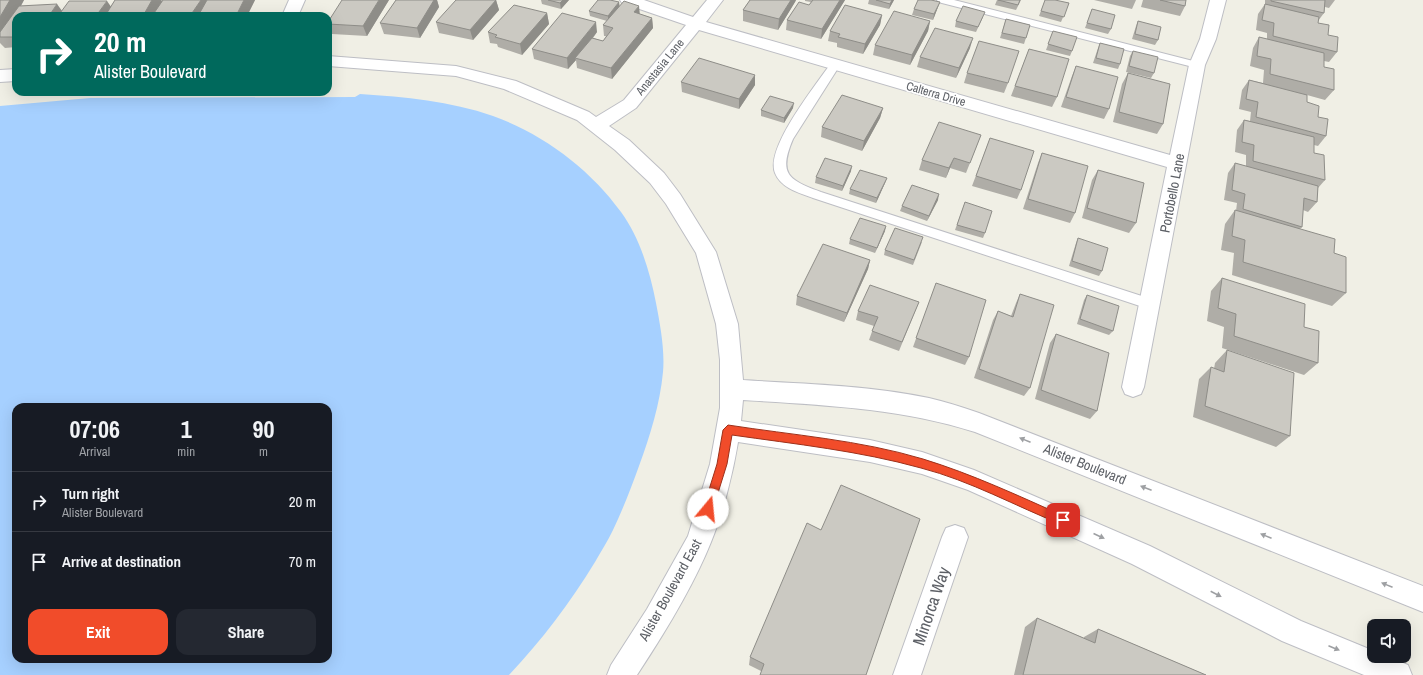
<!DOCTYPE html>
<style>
body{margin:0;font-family:"Archivo Narrow",sans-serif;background:#242831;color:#f1f3f6;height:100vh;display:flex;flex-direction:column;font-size:15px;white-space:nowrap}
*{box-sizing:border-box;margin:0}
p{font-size:13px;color:#9ea1a6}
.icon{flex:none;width:22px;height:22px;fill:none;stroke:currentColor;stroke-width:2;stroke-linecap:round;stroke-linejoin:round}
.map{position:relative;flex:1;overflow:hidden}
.panel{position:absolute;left:12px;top:403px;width:320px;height:260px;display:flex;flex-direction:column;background:#171b24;border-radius:12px;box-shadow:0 4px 16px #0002}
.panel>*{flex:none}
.guide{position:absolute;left:12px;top:12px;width:320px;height:84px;border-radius:12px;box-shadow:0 4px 16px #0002;background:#00695c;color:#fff;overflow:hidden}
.fabs{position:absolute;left:1367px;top:619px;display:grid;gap:8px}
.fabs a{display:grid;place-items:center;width:44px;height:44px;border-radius:8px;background:#171b24;box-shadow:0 4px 16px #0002;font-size:20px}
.pin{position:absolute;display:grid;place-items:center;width:34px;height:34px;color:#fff;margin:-17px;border-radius:8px;box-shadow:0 2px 6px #0006}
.me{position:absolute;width:44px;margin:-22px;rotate:17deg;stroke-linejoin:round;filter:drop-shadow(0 0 3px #0008)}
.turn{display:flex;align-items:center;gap:14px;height:84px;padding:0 16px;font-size:18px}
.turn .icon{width:52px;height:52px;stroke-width:2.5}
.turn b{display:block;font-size:28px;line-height:34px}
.eta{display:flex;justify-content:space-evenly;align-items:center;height:68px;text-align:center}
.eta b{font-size:24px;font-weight:800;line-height:28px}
.cta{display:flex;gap:8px;margin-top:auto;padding:8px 16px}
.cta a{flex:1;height:46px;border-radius:12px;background:#f14c2a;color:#fff;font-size:16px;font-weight:800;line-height:46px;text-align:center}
.cta a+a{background:#242831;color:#f1f3f6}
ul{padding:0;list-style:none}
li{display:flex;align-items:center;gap:12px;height:60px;padding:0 16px;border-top:1px solid #363941}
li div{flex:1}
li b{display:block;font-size:15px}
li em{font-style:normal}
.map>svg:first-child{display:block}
.water{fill:#a6d0ff;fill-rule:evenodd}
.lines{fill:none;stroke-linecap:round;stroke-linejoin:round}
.service-casing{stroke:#bdbec4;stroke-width:2}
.minor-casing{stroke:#bdbec4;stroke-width:2}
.service{fill:#fff;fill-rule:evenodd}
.minor{fill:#fff;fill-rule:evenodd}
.wall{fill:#afada7}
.shaded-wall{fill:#8e8d88}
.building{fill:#cbc9c2;stroke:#8e8d88}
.oneway{fill:#9ea0a3}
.route{fill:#f14c2a;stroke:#9d311b}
.labels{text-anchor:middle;stroke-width:3.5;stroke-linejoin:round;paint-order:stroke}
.far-street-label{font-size:12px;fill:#5d6066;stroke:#fff}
.street-label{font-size:14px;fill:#5d6066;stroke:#fff}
.near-street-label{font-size:17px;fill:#5d6066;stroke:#fff}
</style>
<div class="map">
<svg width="1423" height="675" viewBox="0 0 1423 675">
<rect width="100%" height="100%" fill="#f0efe5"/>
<path class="water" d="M360 94C405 97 450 101 493 116 543 134 590 169 621 212 640 238 650 272 656 303 660 324 665 350 663 372 660 404 650 436 639 466 631 488 623 509 613 530 608 541 601 551 595 562 570 603 542 640 509 675H0V106L90 98 355 97ZM16 407H328V659H16Z"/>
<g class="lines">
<g class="service-casing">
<path id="service" d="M937 0H954L1197 62 1202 65 1197 68 938 2Z
M835 62 840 65 793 139C778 174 788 180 821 192L1154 300 1156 304 1154 308 1149 309 813 198C799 193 781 188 775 173 765 148 816 85 831 63Z"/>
</g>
<g class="minor-casing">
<path id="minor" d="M289 0H305L298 16H282Z
M620 0H644L693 17 707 0H723L706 22 1170 155 1189 65 1200 39 1210 0H1226L1216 39 1205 65 1144 387 1141 394 1133 397 1125 394 1122 387 1167 167 699 30 636 108 609 126 629 140 664 173 680 194 716 252 738 324 743 380C804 384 868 385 929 398 946 402 962 407 979 413L1423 586V612L975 432C900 408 822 405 743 400L741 421 870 440 922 452 974 470 1150 546 1301 621 1374 651V656H1386L1408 665 1412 675H1364L1282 641 1132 564 968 490 922 474 870 462 738 442C733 473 723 513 711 542 693 587 664 634 637 675H607L611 665 647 609 688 536 710 464 720 408V360L716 324 696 253 666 204 650 183 615 150 577 120 504 89 456 76 328 66V56L456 66 516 81 589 112 596 117 624 100 686 25 622 3Z
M16 69V81L0 82V70Z
M955 525 964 528 968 537 921 675H893L942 537 946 528Z"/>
</g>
<use href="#service" class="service"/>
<use href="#minor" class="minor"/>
</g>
<path class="wall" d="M0 0H24L21 6 62 11 111 6 115 0H161L162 1 163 0H255L247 16H16V47L5 48 0 43Z
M389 0 367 36 332 34 328 26V22Z
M396 0H437L439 7 420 38 384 34 380 23Z
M496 0 499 10 473 40 439 33 436 22Z
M541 0H569L561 9 542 4Z
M750 0H796L795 2 778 30 743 21V10Z
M805 0H845L821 39 786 30 787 20 809 5 811 2 805 1Z
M869 0H894L889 9 868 4Z
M997 0H1021L1016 10 995 5Z
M1045 0 1069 3 1061 22 1039 16Z
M1094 0H1136L1132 9Z
M1143 0H1186L1185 6 1180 16 1141 7Z
M1265 0H1335L1329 8 1325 7 1324 13 1318 21V23L1328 35 1337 52 1329 62 1324 61V67L1334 90 1325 100 1307 95V102L1318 117 1326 136 1318 146 1314 145V153L1325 180 1318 188 1317 202 1308 212 1303 210 1302 227 1300 229 1334 253 1346 293 1332 306 1232 275 1234 253 1221 250 1225 224 1235 210 1236 211 1237 203 1224 200 1228 173 1235 163 1246 166V155L1235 152 1237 130 1244 120 1250 121 1251 112 1239 109 1242 90 1249 80 1263 83 1264 70 1250 66 1253 48 1259 37 1267 39V33L1256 30 1258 14 1265 4Z
M940 2 938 7 933 20 912 15 914 9Z
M619 6 640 14 652 18 653 28 612 79 577 68 576 60 568 69 534 59 532 49 597 32 593 38 603 41 606 36H604L603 25 607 21 590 16 589 11Z
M1092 9 1111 29 1108 34 1085 28Z
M547 13 549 24 522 55 498 47 497 44 490 43 488 32Z
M882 15 880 25 863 54 837 47V43L828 41 830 31Z
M983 17 976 32 955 27 956 21Z
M1006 19 1030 25 1024 44 1000 38Z
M930 21 928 31 910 65 873 55 875 45Z
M1138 21 1158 40 1155 45 1132 39 1136 26Z
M1053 31 1072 51 1070 56 1046 50Z
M1100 43 1120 64 1118 69 1093 63 1098 48Z
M970 48 956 78 917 67 920 57Z
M1029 49 1057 97 1052 107 1011 96Z
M1133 51 1154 73 1151 78 1126 72 1130 56Z
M1076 66 1109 109 1104 119 1061 107 1072 76Z
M967 73 1008 83 1004 93 964 83Z
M1128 73 1163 124 1157 134 1113 122 1122 84Z
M681 82 755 85 739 109 682 92Z
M793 108 784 123 761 116V110Z
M883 108 880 118 862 151 821 137 822 127Z
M981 135 966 173 950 168 946 178 919 170 922 160Z
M990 138 1021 190 1017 199 972 186Z
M1042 153 1075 213 1070 223 1023 209 1038 163Z
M1098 170 1136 223 1129 233 1082 218 1092 180Z
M851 171 842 191 815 183 816 177Z
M887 178 885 183 876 203 849 194 850 189Z
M938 200 927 221 900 211 902 206Z
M965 202 985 233 983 238 955 230Z
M885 231 875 253 849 244 850 239Z
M1078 238 1102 271 1099 276 1069 266 1076 243Z
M922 242 913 265 884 255 885 250Z
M870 260 868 269 844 322 796 305 797 296Z
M1222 278 1304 327 1318 363 1304 375 1222 348 1224 327 1207 321 1211 291Z
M936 283 969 357 965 365 913 347Z
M1020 294 1030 388 1024 396 974 378 993 320 998 311 1011 316 1016 303Z
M1087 295 1113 331 1109 335 1077 324 1084 300Z
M919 302 899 351 869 340 874 326 856 320 858 311Z
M1056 334 1097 411 1090 419 1035 399 1050 343Z
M1227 350 1290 436 1276 447 1193 417 1199 379 1211 367 1214 369 1215 363Z
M1037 618 1084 638V637L1098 629 1206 675H1014L1025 627Z
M750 657 866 675 761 671 749 665Z"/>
<path class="shaded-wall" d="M10 0H24L3 37H0V17Z
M152 0H161L163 2 155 16H143Z
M201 0H207L203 16H190Z
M244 0H255L247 16H236Z
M379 0H389L367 36 363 26Z
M434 0H437L439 7 420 38 417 28Z
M496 0 499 10 473 40 470 30Z
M563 0H569L561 9 560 3Z
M791 0H796L795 2 778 30 779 19Z
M840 0H845L821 39 822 29Z
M892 0H894L889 9 890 4Z
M107 1 114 11 111 16H96Z
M619 2 620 8 608 21V16Z
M940 2 938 7 933 20 934 14Z
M57 4 65 15 64 16H49Z
M639 6 640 16 634 12Z
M547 13 549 24 522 55 520 44Z
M882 15 880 25 863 54 865 44Z
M652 18 653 28 612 79 611 68Z
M930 21 928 31 910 65 912 55Z
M596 22 597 32 577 58H575L576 60 568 69 567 58Z
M973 38 970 48 956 78 959 68Z
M755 75V85L739 109V99Z
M794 103 793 108 784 123V118Z
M883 108 880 118 862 151 864 141Z
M954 158 946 178 949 168Z
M852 166 851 171 842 191 843 186Z
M887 178 885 183 876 203 877 198Z
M939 194 938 200 927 221 929 216Z
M886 226 885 231 875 253 877 248Z
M870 260 868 269 844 322 847 313Z"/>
<path class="building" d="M0 0H10L0 17Z
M115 0H152L143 16H105Z
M163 0H201L190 16H152Z
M207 0H244L236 16H198Z
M342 0H379L363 26 328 24V22Z
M396 0H434L417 28 380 23Z
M456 0H496L470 30 436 22Z
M548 0H563L560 3Z
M598 0H610L619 2 608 16 589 11Z
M750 0H791L779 19 743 10Z
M813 0H840L822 29 787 20 799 2 809 5Z
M876 0H892L890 4Z
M918 0H931L940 2 934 14 914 9Z
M998 0H1020L1018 5Z
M1045 0H1055L1069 3 1064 17 1041 11Z
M1160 0H1186L1185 6Z
M1271 0H1325L1324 13 1271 1Z
M69 1H107L96 16H58Z
M624 1 639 6 634 12 652 18 611 68 575 58 592 38 603 41 613 28 603 25Z
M57 4 49 16H16V37H0V32L19 6Z
M1265 4 1319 17 1318 23 1329 25 1328 35 1338 37 1337 52 1273 36 1274 23 1262 20Z
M514 5 547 13 520 44 495 37 497 35 488 32Z
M845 5 882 15 865 44 838 37 840 34 830 31Z
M963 6 985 12 978 27 956 21Z
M1092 9 1115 15 1111 29 1087 23Z
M894 11 930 21 912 55 875 45Z
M562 13 596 22 567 58 532 49Z
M1006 19 1030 25 1026 38 1002 33Z
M1138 21 1161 27 1158 40 1135 34Z
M935 28 973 38 959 68 920 57Z
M1053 31 1077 37 1072 51 1048 44Z
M1259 37 1324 53V67L1334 69V90L1270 74 1271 59 1257 56Z
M979 41 1019 51 1008 83 967 73Z
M1100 43 1124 49 1120 64 1096 58Z
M1029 49 1069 59 1057 97 1015 86Z
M1133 51 1158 57 1154 73 1129 66Z
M699 58 755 75 739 99 681 82Z
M1076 66 1118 77 1109 109 1066 97Z
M1128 73 1170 84 1163 124 1119 112Z
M1249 80 1307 95V102L1319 106 1318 117 1328 119 1326 136 1256 117 1258 102 1246 99Z
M842 95 883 108 864 141 822 127Z
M770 96 794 103 784 118 761 110Z
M1244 120 1314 137V153L1324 155 1325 180 1253 161 1254 145 1242 142Z
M939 122 981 135 970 163 954 158 949 168 922 160Z
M990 138 1034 151 1021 190 976 176Z
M1042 153 1088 166 1075 213 1028 199Z
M825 158 852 166 843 186 816 177Z
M1235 163 1318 186 1317 202 1304 198 1302 227 1243 209 1245 194 1232 190Z
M860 170 887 178 877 198 850 189Z
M1098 170 1144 183 1136 223 1087 208Z
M912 185 939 194 929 216 902 206Z
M965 202 992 211 985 233 957 225Z
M1235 210 1335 239 1334 253 1346 257V293L1243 262 1245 240 1232 236Z
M860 218 886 226 877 248 850 239Z
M895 228 923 237 914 260 885 250Z
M1078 238 1108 248 1102 271 1072 261Z
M823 244 870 260 847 313 797 296Z
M1222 278 1305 304 1304 327 1319 331 1318 363 1234 336 1236 314 1218 308Z
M936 283 986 300 969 357 916 338Z
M870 285 919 302 902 342 872 331 878 317 858 311Z
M1020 294 1054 305 1030 388 979 369 998 311 1013 317Z
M1087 295 1119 306 1113 331 1080 319Z
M1056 334 1109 353 1097 411 1041 390Z
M1227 350 1294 373 1290 436 1205 406 1211 367 1224 372Z
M841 485 920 519 866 675H760L764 664 750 657 807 523 821 530Z
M1037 618 1095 643 1098 629 1206 675H1023Z"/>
<defs><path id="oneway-solid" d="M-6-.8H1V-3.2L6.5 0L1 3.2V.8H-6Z"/></defs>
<g class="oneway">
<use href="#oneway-solid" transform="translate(1025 440) rotate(-158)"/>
<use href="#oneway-solid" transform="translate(1146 488) rotate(-159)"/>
<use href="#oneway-solid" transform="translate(1099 536) rotate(24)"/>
<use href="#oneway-solid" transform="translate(1266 536) rotate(-158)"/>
<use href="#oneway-solid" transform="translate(1387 585) rotate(-158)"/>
<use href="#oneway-solid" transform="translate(1216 594) rotate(27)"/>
<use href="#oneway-solid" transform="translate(1334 648) rotate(23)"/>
</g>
<path class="route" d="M728 425C792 435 860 440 923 459 972 474 1019 496 1066 517L1068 520 1066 524 1063 525C1015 506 971 481 921 468 860 451 795 444 732 435L727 464 713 509 712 513 708 514 704 513 703 509 717 464 723 430Z"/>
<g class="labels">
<g class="far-street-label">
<text transform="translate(660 67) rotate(-51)" y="4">Anastasia Lane</text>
<text transform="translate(936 94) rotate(16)" y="4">Calterra Drive</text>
</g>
<g class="street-label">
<text transform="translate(1172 193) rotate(-79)" y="5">Portobello Lane</text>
<text transform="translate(1085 464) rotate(22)" y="5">Alister Boulevard</text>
<text transform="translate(670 590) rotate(-61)" y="5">Alister Boulevard East</text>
</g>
<g class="near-street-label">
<text transform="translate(931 606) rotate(-71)" y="6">Minorca Way</text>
</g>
</g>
</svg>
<div class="fabs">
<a><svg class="icon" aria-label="sound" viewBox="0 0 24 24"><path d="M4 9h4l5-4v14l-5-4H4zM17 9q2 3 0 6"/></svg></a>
</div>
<div class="pin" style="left:1063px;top:520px;background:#d93025"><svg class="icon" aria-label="arrive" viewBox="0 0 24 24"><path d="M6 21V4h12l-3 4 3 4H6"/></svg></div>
<svg class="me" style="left:708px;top:509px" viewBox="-20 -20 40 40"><circle r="19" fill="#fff"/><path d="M0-13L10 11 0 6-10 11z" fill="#f14c2a"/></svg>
<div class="guide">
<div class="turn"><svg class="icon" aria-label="right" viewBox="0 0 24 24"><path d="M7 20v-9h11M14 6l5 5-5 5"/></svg><div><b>20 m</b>Alister Boulevard</div></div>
</div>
<section class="panel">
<div class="eta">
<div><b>07:06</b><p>Arrival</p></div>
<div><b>1</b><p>min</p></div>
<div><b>90</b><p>m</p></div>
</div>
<ul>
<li><svg class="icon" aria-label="right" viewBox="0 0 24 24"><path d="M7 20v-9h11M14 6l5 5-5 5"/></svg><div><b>Turn right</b><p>Alister Boulevard</p></div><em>20 m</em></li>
<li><svg class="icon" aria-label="arrive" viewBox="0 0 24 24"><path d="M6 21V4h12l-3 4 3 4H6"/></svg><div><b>Arrive at destination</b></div><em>70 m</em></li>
</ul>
<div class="cta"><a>Exit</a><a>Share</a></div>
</section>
</div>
